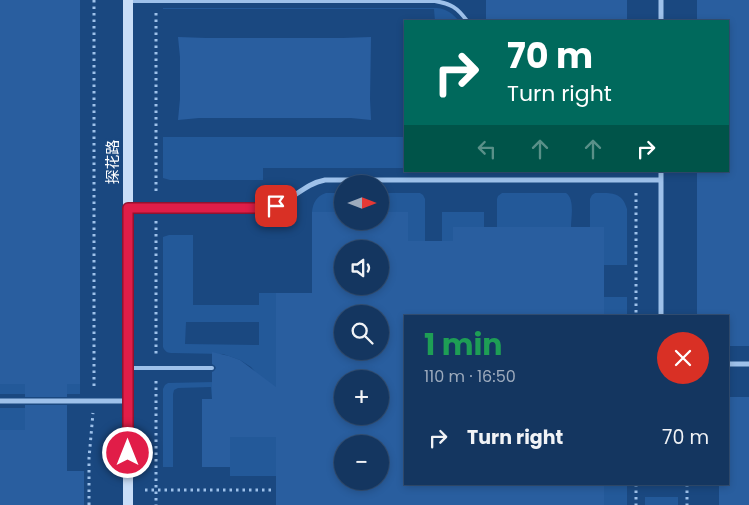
<!DOCTYPE html>
<meta charset="utf-8">
<style>
body{margin:0;font-family:Poppins,"Noto Sans SC",sans-serif;background:#1d3e66;color:#f1f3f6;height:100vh;display:flex;flex-direction:column;font-size:19px;white-space:nowrap}
*{box-sizing:border-box;margin:0}
p{font-size:16px;color:#9dabbd}
.icon{flex:none;width:28px;height:28px;fill:none;stroke:currentColor;stroke-width:2;stroke-linecap:round;stroke-linejoin:round}
.map{position:relative;flex:1;overflow:hidden}
.details{position:absolute;left:404px;top:315px;width:325px;height:170px;display:flex;flex-direction:column;background:#143660;border-radius:0px;box-shadow:0 2px 8px #0003,0 0 0 1px #335075}
.details>*{flex:none}
.top-card{position:absolute;left:404px;top:20px;width:325px;height:152px;border-radius:0px;box-shadow:0 2px 8px #0003,0 0 0 1px #335075;background:#00695c;color:#fff;overflow:hidden}
.needle{width:32px;rotate:90deg}
.fabs{position:absolute;left:334px;top:175px;display:grid;gap:10px}
.fabs a{display:grid;place-items:center;width:55px;height:55px;border-radius:50%;background:#143660;box-shadow:0 2px 8px #0003,0 0 0 1px #335075;font-size:25px}
.pin{position:absolute;display:grid;place-items:center;width:42px;height:42px;color:#fff;margin:-21px;border-radius:10px;box-shadow:0 2px 8px #0006}
.me{position:absolute;width:55px;margin:-28px;rotate:0deg;stroke-linejoin:round;filter:drop-shadow(0 0 4px #0008)}
.turn{display:flex;align-items:center;gap:18px;height:105px;padding:0 20px;font-size:22px}
.turn .icon{width:65px;height:65px;stroke-width:2.5}
.turn b{display:block;font-size:35px;line-height:42px}
.lanes{display:flex;align-items:center;height:48px;padding:0 20px;background:#0003;justify-content:center;gap:25px;direction:ltr}
.lanes .off{opacity:.35}
.round{display:grid;place-items:center;flex:none;width:52px;height:52px;border-radius:26px;background:#1d3e66}
.head{display:flex;align-items:center;justify-content:space-between;height:85px;padding:0 20px}
h1{font-size:30px;font-weight:700;line-height:38px;color:#1e9e55}
ul{padding:0;list-style:none}
li{display:flex;align-items:center;gap:15px;height:75px;padding:0 20px}
li div{flex:1}
li b{display:block;font-size:19px}
li em{font-style:normal}
.map>svg:first-child{display:block}
.green{fill:#235999;fill-rule:evenodd}
.building{fill:#295e9f;fill-rule:evenodd}
.lines{fill:none;stroke-linecap:round;stroke-linejoin:round}
.path{stroke:#9ec1ea;stroke-width:3;stroke-dasharray:2.5 4;stroke-linecap:butt}
.lane{stroke:#9ec1ea;stroke-width:4}
.street{stroke:#9ec1ea;stroke-width:5}
.secondary{stroke:#c9def8;stroke-width:10}
.route-casing{stroke:#92132f;stroke-width:12}
.route{stroke:#e11d48;stroke-width:9}
.labels{text-anchor:middle;stroke-width:5;stroke-linejoin:round;paint-order:stroke}
.street-label{font-size:15px;fill:#fff;stroke:#1a4880}
</style>
<div class="map">
<svg width="749" height="505" viewBox="0 0 749 505">
<rect width="100%" height="100%" fill="#1a4880"/>
<path class="green" d="M163 8H437C447 9 453 14 459 21H435L434 9H163Z
M163 137H405V168H263V180H170L163 178Z
M326 193H342V212H312C313 202 317 196 326 193Z
M380 193H420L423 195 425 199V241H408V212H380Z
M502 193H566C575 199 571 217 571 227H497V199L498 196Z
M595 193C610 193 622 191 627 209V265H604L590 227V199L592 195Z
M442 212H484V227H453V241H442Z
M169 235H193V305H259V293H276V476H230V399H212L211 387 178 388 174 390 173 394V467H163V389L165 385 168 383 215 382 244 412V437H273V415L263 381 251 367 240 360 223 354 173 353C168 353 165 352 163 347V237ZM259 322V345L185 344 186 322Z
M604 297H627V316H604Z
M0 384H80V394H0Z
M0 408H25V430H0Z
M604 484H627V505H604Z
M645 497H678V505H645Z"/>
<path class="building" d="M0 0H80V384H67V397H25V384H0Z
M486 0H627V21H486Z
M697 0H749V346H728V316H697V171H728V21H697Z
M178 37 206 38H343L371 37 370 99 371 120 351 118H199L178 120 180 99V57Z
M312 212H342V221H380V212H408V241H453V227H604V316H405V484H604V505H276V437H230V467H202V399H212V372L214 371 216 368 215 366 212 364V352L229 356 240 360 276 387V293H312ZM342 249H380V286H342ZM342 314H380V351H342ZM342 379H380V416H342ZM342 444H380V481H342Z
M728 397H749V505H719V484H728Z
M25 405H67V471H84V505H0V430H25Z"/>
<g class="lines">
<path class="path" d="M94 0V387
M156 13V194
M636 193V316
M156 221V354
M156 381V505
M636 484V505
M687 484V505
M145 490H274
M89 505V458L93 413"/>
<path class="lane" d="M130 1H435C451 4 457 7 467 21
M129 368H212"/>
<path class="street" d="M661 0V21
M661 171V316
M128 207H271C292 202 303 184 325 180H661
M728 364H749
M0 401H128"/>
<path class="secondary" d="M128 0V505"/>
</g>
<g class="lines">
<g class="route-casing">
<path id="route" d="M128 453V208H267L276 206"/>
</g>
<use href="#route" class="route"/>
</g>
<g class="labels">
<g class="street-label">
<text transform="translate(113 162) rotate(-90)" y="5">探花路</text>
</g>
</g>
</svg>
<div class="fabs">
<a><svg class="needle" viewBox="-14 -14 28 28"><path d="M0-13l5 13h-10z" fill="#e53935"/><path d="M0 13l5-13h-10z" fill="#9dabbd"/></svg></a>
<a><svg class="icon" aria-label="sound" viewBox="0 0 24 24"><path d="M4 9h4l5-4v14l-5-4H4zM17 9q2 3 0 6"/></svg></a>
<a><svg class="icon" aria-label="search" viewBox="0 0 24 24"><circle cx="10" cy="10" r="6"/><path d="M15 15l6 6"/></svg></a>
<a>+</a>
<a>−</a>
</div>
<div class="pin" style="left:276px;top:206px;background:#d93025"><svg class="icon" aria-label="arrive" viewBox="0 0 24 24"><path d="M6 21V4h12l-3 4 3 4H6"/></svg></div>
<svg class="me" style="left:128px;top:453px" viewBox="-20 -20 40 40"><circle r="17" fill="#e11d48" stroke="#fff" stroke-width="3"/><path d="M0-11L8 9 0 5-8 9z" fill="#fff"/></svg>
<div class="top-card">
<div class="turn"><svg class="icon" aria-label="right" viewBox="0 0 24 24"><path d="M7 20v-9h11M14 6l5 5-5 5"/></svg><div><b>70 m</b>Turn right</div></div>
<div class="lanes"><svg class="icon off" aria-label="left" viewBox="0 0 24 24"><path d="M17 20v-9H6M10 6l-5 5 5 5"/></svg><svg class="icon off" aria-label="ahead" viewBox="0 0 24 24"><path d="M12 20V5M6 11l6-6 6 6"/></svg><svg class="icon off" aria-label="ahead" viewBox="0 0 24 24"><path d="M12 20V5M6 11l6-6 6 6"/></svg><svg class="icon" aria-label="right" viewBox="0 0 24 24"><path d="M7 20v-9h11M14 6l5 5-5 5"/></svg></div>
</div>
<section class="details">
<div class="head"><div><h1>1 min</h1><p>110 m · 16:50</p></div><a class="round" style="background:#d93025;color:#fff"><svg class="icon" aria-label="close" viewBox="0 0 24 24"><path d="M6 6l12 12M18 6L6 18"/></svg></a></div>
<ul>
<li><svg class="icon" aria-label="right" viewBox="0 0 24 24"><path d="M7 20v-9h11M14 6l5 5-5 5"/></svg><div><b>Turn right</b></div><em>70 m</em></li>
</ul>
</section>
</div>
